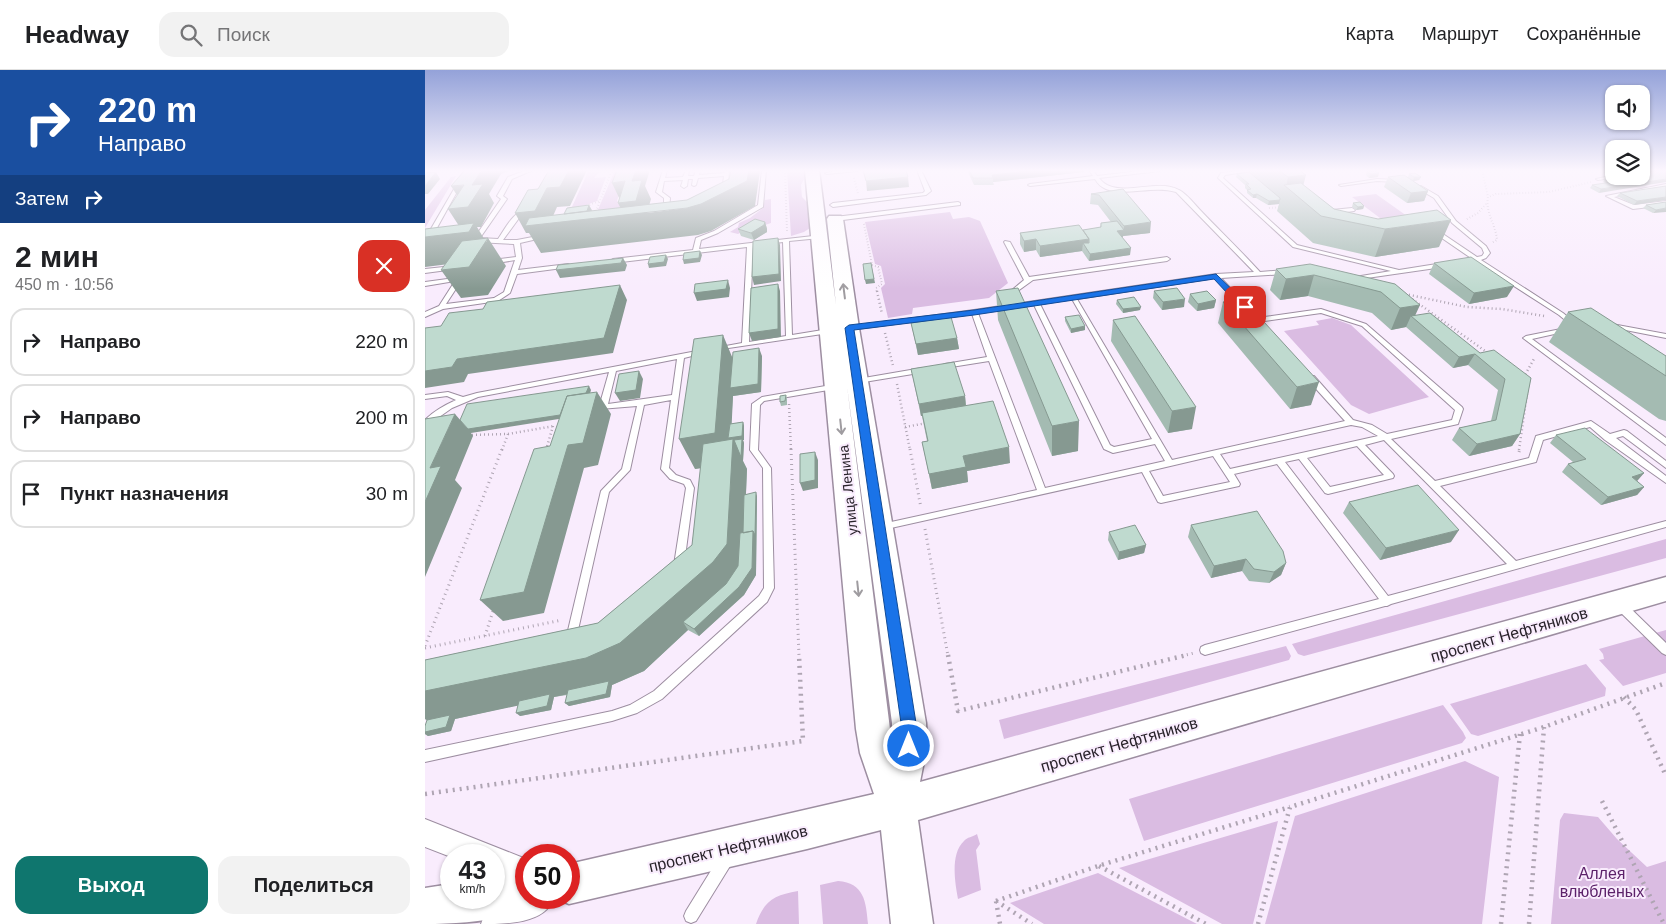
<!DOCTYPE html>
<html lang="ru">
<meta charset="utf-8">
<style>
body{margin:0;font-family:Helvetica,sans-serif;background:#f2f2f2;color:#202124;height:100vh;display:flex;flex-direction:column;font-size:19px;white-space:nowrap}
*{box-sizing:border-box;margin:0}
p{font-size:16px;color:#757577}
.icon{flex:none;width:28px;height:28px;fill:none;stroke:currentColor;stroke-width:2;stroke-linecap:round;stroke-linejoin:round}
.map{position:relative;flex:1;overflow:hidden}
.panel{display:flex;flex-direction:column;background:#fff;width:425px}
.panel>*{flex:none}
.guide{background:#1a4fa0;color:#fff;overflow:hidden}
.buttons{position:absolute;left:1180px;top:15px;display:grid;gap:10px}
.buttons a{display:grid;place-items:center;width:45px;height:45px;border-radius:10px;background:#fff;box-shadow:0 1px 4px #0004;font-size:25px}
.speed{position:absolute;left:15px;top:774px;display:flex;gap:10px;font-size:25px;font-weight:700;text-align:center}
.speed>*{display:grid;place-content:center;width:65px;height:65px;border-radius:50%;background:#fff;box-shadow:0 1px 4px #0004;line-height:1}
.speed small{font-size:12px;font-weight:400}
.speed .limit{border:8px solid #d22;background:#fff;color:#111}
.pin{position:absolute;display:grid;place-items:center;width:42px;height:42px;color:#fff;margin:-21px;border-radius:10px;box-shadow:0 2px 8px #0006}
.me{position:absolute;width:55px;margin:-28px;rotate:0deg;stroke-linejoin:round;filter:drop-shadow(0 0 4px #0008)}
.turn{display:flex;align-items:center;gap:18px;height:105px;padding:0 15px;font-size:22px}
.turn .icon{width:65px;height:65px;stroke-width:2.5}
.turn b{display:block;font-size:35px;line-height:42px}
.then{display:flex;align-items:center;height:48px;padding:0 15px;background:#0003;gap:10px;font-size:19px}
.round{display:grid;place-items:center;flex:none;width:52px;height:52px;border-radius:15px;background:#f2f2f2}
.overview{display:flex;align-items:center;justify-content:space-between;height:85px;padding:0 15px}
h1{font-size:30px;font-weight:700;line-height:38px}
.button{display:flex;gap:10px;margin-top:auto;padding:10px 15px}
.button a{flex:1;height:58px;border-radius:15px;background:#0f766e;color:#fff;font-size:20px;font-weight:700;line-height:58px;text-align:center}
.button a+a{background:#f2f2f2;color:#202124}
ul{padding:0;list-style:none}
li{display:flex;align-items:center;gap:15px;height:68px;margin:0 10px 8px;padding:0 5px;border:2px solid #e0e0e0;border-radius:15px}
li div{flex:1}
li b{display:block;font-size:19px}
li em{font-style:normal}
header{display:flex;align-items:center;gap:30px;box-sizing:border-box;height:70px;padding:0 25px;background:#fff;border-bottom:1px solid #e0e0e0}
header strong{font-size:24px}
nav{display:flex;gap:28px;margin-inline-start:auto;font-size:18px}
.search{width:350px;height:45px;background:#f2f2f2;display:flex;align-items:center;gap:12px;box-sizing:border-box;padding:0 18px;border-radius:15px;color:#757577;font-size:19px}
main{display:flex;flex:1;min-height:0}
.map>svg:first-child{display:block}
.green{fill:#dabce2}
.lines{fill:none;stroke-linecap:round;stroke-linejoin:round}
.service-casing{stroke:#9d8ea1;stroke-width:2}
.minor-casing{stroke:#9d8ea1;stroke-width:2}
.secondary-casing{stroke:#9d8ea1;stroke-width:3}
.path-far3{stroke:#afa5b3;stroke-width:2;stroke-dasharray:0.5 2.5;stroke-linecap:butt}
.path-far2{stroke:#afa5b3;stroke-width:2.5;stroke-dasharray:1 3;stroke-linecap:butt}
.path-far1{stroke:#afa5b3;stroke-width:3;stroke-dasharray:1 4;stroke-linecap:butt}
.path{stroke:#afa5b3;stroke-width:4.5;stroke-dasharray:2 5;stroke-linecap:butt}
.service{fill:#fff;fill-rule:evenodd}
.minor{fill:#fff;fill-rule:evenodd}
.secondary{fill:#fff;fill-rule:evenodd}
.wall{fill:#a4bbb2}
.shaded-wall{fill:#869991}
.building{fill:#bfdacf;stroke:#869991}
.oneway{stroke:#9f9ca0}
.route{fill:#1a73e8;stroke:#114b97}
.labels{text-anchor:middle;stroke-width:4;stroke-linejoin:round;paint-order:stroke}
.street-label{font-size:14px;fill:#29232b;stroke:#f9ecfd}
.near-street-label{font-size:16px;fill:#29232b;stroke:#f9ecfd}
.near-park-label{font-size:16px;fill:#5c226a;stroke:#f9ecfd}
</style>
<header>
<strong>Headway</strong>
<div class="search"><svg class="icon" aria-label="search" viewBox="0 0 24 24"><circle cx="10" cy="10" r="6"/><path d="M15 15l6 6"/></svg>Поиск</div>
<nav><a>Карта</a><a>Маршрут</a><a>Сохранённые</a></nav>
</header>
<main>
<section class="panel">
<div class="guide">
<div class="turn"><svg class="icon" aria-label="right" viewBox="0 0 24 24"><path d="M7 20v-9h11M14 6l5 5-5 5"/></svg><div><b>220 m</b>Направо</div></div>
<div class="then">Затем<svg class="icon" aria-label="right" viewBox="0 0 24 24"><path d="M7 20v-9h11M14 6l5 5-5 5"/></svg></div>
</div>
<div class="overview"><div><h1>2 мин</h1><p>450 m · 10:56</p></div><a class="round" style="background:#d93025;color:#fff"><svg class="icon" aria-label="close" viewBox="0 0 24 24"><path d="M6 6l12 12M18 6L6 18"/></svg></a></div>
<ul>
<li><svg class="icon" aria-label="right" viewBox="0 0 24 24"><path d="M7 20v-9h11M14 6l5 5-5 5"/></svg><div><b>Направо</b></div><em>220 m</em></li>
<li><svg class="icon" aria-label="right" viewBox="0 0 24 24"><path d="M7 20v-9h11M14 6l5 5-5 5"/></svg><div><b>Направо</b></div><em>200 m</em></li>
<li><svg class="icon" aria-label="arrive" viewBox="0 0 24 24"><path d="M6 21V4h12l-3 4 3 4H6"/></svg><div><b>Пункт назначения</b></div><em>30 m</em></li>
</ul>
<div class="button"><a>Выход</a><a>Поделиться</a></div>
</section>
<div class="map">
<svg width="1241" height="854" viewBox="0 0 1241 854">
<rect width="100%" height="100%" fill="#f9ecfd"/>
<path class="green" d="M164 100H176L169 108 181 107 172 131 145 141Z
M190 100H202L192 131 199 137 172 142Z
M362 100H380L381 105 376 115 377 127 382 132 385 158 379 162 366 166Z
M31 106 0 158V140L26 107Z
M951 124 989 151 963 154 927 127Z
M346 129V153L340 155 332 153 313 164 305 162 313 157 314 153 325 148 338 138 340 130Z
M525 142 528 149 544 147 555 151 583 213 564 228 488 238 487 244 463 248 456 218 460 214 456 196 450 194 440 152Z
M907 248 926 255 1004 327 944 344 926 335 859 261 894 255 891 251Z
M1241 469V488L879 586 873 584 867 574Z
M1241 560V603L1198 616 1174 590 1179 589 1178 584 1174 579Z
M861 576 866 586 864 590 579 669 574 650Z
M1161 594 1181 618 1180 626 1053 666 1046 664 1025 634Z
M1018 635 1038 662 1041 668 1037 673 719 771 704 729Z
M1040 691 1074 707 1057 854H840L870 746Z
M1139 743 1173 747 1192 769 1222 797 1241 791V854H1126L1135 750Z
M853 751 828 854H797L694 798Z
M552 764 555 774 551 780 556 820 533 829C530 813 525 784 539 771 542 767 548 767 552 764Z
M673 803 772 854H619L585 833Z
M413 811C439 813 441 831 443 854H398L395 815Z
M373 821 374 854H331C339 831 349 825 373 821Z"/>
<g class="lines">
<g class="service-casing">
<path id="service" d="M40 100H44L8 165 0 171V166L3 164Z
M102 100H108L87 109 78 126 82 129 55 168 73 169C80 159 89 140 103 139V141L97 144 78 170H92L118 165 121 167 95 173 97 188 93 200 143 194 145 195V197L92 204 85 223 73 231 18 239 0 247V242L14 236 30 211 0 216V212L37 207 38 208 21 234 69 228 79 222 90 190 67 194 64 192 67 190 91 187 89 174 51 172 48 170 76 129 72 126 83 107Z
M238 100H242L240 108 258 107 261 100 264 101 263 106H269L271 100H275L274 105 299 103 300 100H304L303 122 300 124 297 122 299 106 273 108 271 115 269 116 267 115 268 109H263L262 116 259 118 256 116 258 110 239 111 237 122 245 128 244 142 239 143V128L231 122Z
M337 100H341L338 137 293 163 276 170 274 179 397 165V167L395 168 364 171 367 265 404 259 407 261 404 263 290 280V278L317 273 322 177 188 193 185 191 188 189 268 180 271 168 289 161 333 135ZM358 172 361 266 324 272 328 176Z
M418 100H434L432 101 402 104 400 103Z
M492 100H496L506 121 501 125 408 137 405 135 408 133 498 123 500 121Z
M664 100H668L672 106 723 100H737L735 101 674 108C691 131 731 107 754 120 762 124 770 135 776 141 795 161 816 181 835 202L860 200 863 202 860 204 796 208 821 235 822 236 819 238 817 237 790 208 652 229 747 390 920 351 883 310 882 308 886 306H889L928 350 947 355 962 364 1027 350 1030 340 937 256 896 243 832 252 829 250 832 248 896 239 941 254 1037 337 1038 339 1033 354 966 369 1010 411 1104 388 1111 366 1166 351 1185 364 1199 360 1202 361 1241 391V398L1198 366 1191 368 1241 406V413L1180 370 1165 357 1118 370 1111 392 1015 416 1091 491 1241 451V457L966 534 962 536H960L780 585 776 583 775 580 776 577 780 575 954 529 852 394 809 404 815 414 814 416 736 433 733 432 717 402 457 460 454 459 452 457 454 455 457 454 612 420 564 291 520 298 516 296 520 294 562 287 547 244 424 260 422 259V257L549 240 791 204 829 202 751 122C728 115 699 127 681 119 676 117 673 114 670 109L605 116 603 115 605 114 668 106ZM647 229 727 369 689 377 685 375 615 234ZM609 235 679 379 688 383 730 374 740 391 620 418 553 243ZM926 355 937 357 953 366 805 399 795 384ZM959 370 1082 494 963 526 860 392 874 389 900 423 903 424 968 408 969 406 968 404 940 375ZM932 376 959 405 905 417 882 388ZM788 386 805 412 738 426 724 401Z
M820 100H833L800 105 798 108 872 175 974 200 1018 193 1021 195 1018 197 928 210 927 209 930 207 966 201 868 177 793 108 796 103Z
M1189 105 1198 106 1173 110 1171 109Z
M952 109 973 110 975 111 973 112 952 111 916 116 914 115Z
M1241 114V118L1189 127 1209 135 1241 131V135L1208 139 1181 126Z
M992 116H996L1013 126 1031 151 1061 176 1065 183 1061 188 1056 190 1138 243 1150 253V255H1146L1134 245 1050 191 1036 193V191L1046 188 1008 162V160H1012L1052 187 1057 186 1059 183 1057 178 1027 153 1009 128 992 118Z
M533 132 535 133V135L410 151 407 149 410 147Z
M927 138 930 140 929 141 907 144 904 142 907 140Z
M580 171 585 172 604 207 742 187 745 189 742 191 608 210 583 228 581 227V225L599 210 579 172Z
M28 196 30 197V199L0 203V199Z
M1187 254 1241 264V268L1185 257V255Z
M1141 258 1144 260 1143 261 1107 269 1241 368V375L1098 268 1101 266Z
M277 280 281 282 279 283 259 288 244 398 251 405 265 410 269 418 259 495 257 498 254 499 251 498 249 495 261 418 259 414 245 409 236 399 246 330 219 335 205 400 184 422 151 569 150 572 146 574 142 572 141 569 176 421 197 399 212 336 175 339 174 337 184 302 53 327 27 338 0 357V350C9 341 20 335 31 330L22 326 0 329V325L23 322 38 327 52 323ZM252 289 247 325 183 334 191 301Z
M497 298 501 300 500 302 433 313 429 311 433 309Z
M412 314 416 316 415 318 339 331 335 335 333 380 346 398 349 518 342 532 237 629 212 643 187 651 0 692V680L187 641 205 635 229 621 334 526 339 518 338 398 325 380 327 334 337 327Z
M1195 531 1199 532 1241 573V585L1237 583 1191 538 1190 535 1191 532Z
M300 784 305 786 307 791 305 796 271 851 266 853 261 851 259 846 261 841 295 786Z"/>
</g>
<g class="minor-casing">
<path id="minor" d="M0 749 101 789V817L69 804V785H26V787L0 777Z
M101 820V828H129C120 854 81 854 56 854L60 843Z"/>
</g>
<g class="secondary-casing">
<path id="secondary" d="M380 100H394L411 235 402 149 404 146H416L418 149 434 258 501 653 502 676 495 712 1241 507V531L493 750 508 854H466L456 760 382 779 144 834 130 828H144V794L449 724 435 683 431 659ZM422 316 467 653V665L465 659Z
M101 802V828H119L115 836C82 850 36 854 0 854V818L26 814V828H69V807Z"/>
</g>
<path class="path-far3" d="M360 100 362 162
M1058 104 1063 127
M429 108 433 124
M159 137 174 131
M844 138 857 137
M170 144 187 100
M1042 149 1053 143 1061 134
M439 154 447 195 453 197 457 214 451 218 452 222
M1068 172 1072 170C1071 155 1060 143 1063 127L1071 124 1124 122 1166 112"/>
<path class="path-far2" d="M452 221 457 244
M980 224 1042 237 1077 239 1119 246
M987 229 1063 283
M460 263 468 296
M1101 308 1100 305 1110 287
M472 314 485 380
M364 334 366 380
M480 357 502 353
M43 365 83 364 129 356
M77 380 83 364
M121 380 128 356
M1094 380 1103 317"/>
<path class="path-far1" d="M366 379 374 586
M485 379 496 438
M1094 382 1095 379
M500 459 523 586
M60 566 69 538
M0 576 77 379
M0 578 137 550
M757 586 769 583"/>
<path class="path" d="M523 585 533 641 762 585
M1199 627 1211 640 1241 706
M0 724 378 671 374 585
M1177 731 1239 854
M674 796 781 854
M571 831 673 796 865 737
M571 831 607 854
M571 831 575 854
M833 854 865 737 1119 657 1241 613
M1076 854 1095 664
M1104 854 1119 657"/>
<use href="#service" class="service"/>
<use href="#minor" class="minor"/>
<use href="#secondary" class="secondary"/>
</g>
<path class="wall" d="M542 100H659V102L568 112 569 115H549Z
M825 100H874L878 115 909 139 1014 177 950 187 888 173 852 141 854 134 843 135 831 128H828L822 123V120L820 118V115L811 107 812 104 824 102Z
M942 102 953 107 944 108 941 105Z
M984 104 996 107 994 110 988 111 1003 121 999 131 982 133 959 117 963 107H983Z
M1192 106 1174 123 1165 118 1167 115 1180 113 1178 112 1180 108Z
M1241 116 1209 135 1192 126 1195 123Z
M698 119 725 163 698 166 697 167 705 185 664 191 657 181 615 187 611 180 599 182 595 174V163L658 160 675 158 676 153 686 152 673 135 665 134 666 124Z
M1241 132 1228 143 1218 138 1221 135Z
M928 133 939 136 938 139 931 140 927 137Z
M340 152 342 159V162L329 170 316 166 313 159Z
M1009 193 1082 227 1044 234 1004 204Z
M851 199 970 214 990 245 1055 283 1106 308 1095 364 1087 376 1044 386 1027 370 1034 358 1066 351 1073 320 1043 295 1028 298 981 257 966 260 947 243 883 226 855 230 845 220Z
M571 221 653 381 627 386 573 250Z
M729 221 759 237 737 240 728 228Z
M817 221 835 233 824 234 816 225Z
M765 224 791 230 789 238 772 241 763 232Z
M817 228 886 335 865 339 793 253 798 232Z
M692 230 715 240 698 243 691 234Z
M1143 242 1241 286V351L1234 349 1124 272Z
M640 247 660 260 646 263 640 251Z
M688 250 767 359 743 363 686 271Z
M486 253 532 268 534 279 493 285Z
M337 286 336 322 308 326 306 354 318 352 319 356V370H318L319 373 318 391 322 399 321 424 332 426 331 505 319 525 274 566 263 560 219 601 187 615 185 627 144 636 140 633 142 625 129 627 126 640 95 646 93 635 30 649 26 661 3 666 0 664V656L2 650 0 649V590L173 553 267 475 276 398 270 399 307 287Z
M486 299 540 326 541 335 585 393 542 401 543 412 507 419 497 372 502 371 497 346H496Z
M361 325 362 329V335L356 336 355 332Z
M1131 365 1219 403 1212 411 1219 417 1212 425 1176 435 1137 402 1143 394 1148 392 1125 373Z
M924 432 1026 472 955 490 918 443Z
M766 455 861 493 856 505 844 513 824 511 817 501 786 508 763 467Z
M684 462 721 475 719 483 693 490 683 470Z"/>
<path class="shaded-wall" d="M57 100H87L76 104 64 124 69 133 56 157H52L61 172 63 168 81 196 63 225 36 228 16 200 48 191 0 197V167L36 159 23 139 39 136 26 116 47 115Z
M144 100H162L145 136 132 137 125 153 164 135 168 142 199 145 193 133 207 111 211 100H225L220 116 226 129 222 143 262 138 324 100H334L335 101 330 136 286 161 273 165 116 183 104 163H101L90 143 122 118Z
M595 100H659V102L595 109Z
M11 102 15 109 3 124H0V116Z
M595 102V109L568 112V108L567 105Z
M954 103 953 107 944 108 946 104Z
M881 105 875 128 861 117 863 107Z
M483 107 484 117 442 121 441 111Z
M989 107H996L994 110 988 111Z
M1241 109V112L1174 123 1176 119Z
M200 111 196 132 187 113Z
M1003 121 999 131 982 133 986 123Z
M832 124 831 128H828V125Z
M1241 127V130L1209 135 1212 131Z
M855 130 854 134 843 135 844 131Z
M939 136 938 139 931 140 933 137Z
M1241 138V142L1228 143 1231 140Z
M1026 150 1014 177 950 187 960 159Z
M340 152 342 159V162L329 170 326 163Z
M726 152 725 163 698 166 699 156Z
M699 160 698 167 692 168V161Z
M353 168 355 175 356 211 329 215 327 207Z
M611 169V180L599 182V171Z
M664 169 662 180 658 173 657 181 615 187V176Z
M706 178 705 185 664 191 665 184Z
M275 181 277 185 275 192 259 194 258 190Z
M241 185 243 189 241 196 224 198 223 194Z
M198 188 202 195 200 201 135 208 131 200Z
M446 193 450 213 441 214 440 210Z
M889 205 883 226 855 230 861 209Z
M303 210 305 218 304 227 272 231 269 223Z
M353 214 355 221 356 267 327 271 324 263Z
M195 215 202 230 188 283 43 304 39 312 0 318V301L32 289Z
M1089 216 1082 227 1044 234 1049 223Z
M760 229 759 237 737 240 738 232Z
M836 229 835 233 824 234 825 230Z
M791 230 789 238 772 241 773 234Z
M995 235 989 248 986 246 981 257 966 260 975 238Z
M716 237 715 240 698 243V239Z
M660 256V260L646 263V259Z
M298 265 310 294 334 278 337 286 336 322 308 326 306 368 318 352 319 356V370H318L319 373 318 391 322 399 319 467 331 422 332 426 331 505 319 525 274 566 269 559 318 504 258 552 263 560 219 601 187 615 185 627 144 636 140 633 183 616 129 627 126 640 95 646 91 643 124 629 30 649 26 661 3 666 0 664V662L7 653 0 649V602L161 588 288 492 307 393 270 399 254 369Z
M532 268 534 279 493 285 491 274Z
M1050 284 1043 295 1028 298 1034 287Z
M214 301 218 309 215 328 195 331 190 323Z
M894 312 886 335 865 339 872 317Z
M164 316 166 320 159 345 46 363 48 366 30 410 37 418 0 507V432L5 398 30 344 43 359Z
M172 322 186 344 173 395 159 398 119 543 78 551 55 530 143 375Z
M540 326 541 338 496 346 494 334Z
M771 337 767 359 743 363 747 341Z
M654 351 653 381 627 386V356Z
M1095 364 1087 376 1044 386 1052 374Z
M584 377 585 393 542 401 543 412 507 419 504 404 538 386Z
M390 382 393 390V418L378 421 375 413Z
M1219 403 1212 411 1207 407Z
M1219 417 1212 425 1176 435 1183 427Z
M1034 460 1026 472 955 490 961 478Z
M721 475 719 483 693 490 694 482Z
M821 489 817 501 786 508 789 496Z
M861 493 856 505 844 513 849 502Z"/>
<path class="building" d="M40 100H57L47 115 58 114 43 137 23 139 39 115 26 116Z
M124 100H144L135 117 122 118 110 141 90 143 103 120 113 119Z
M192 100H211L207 111 217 110 211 131 193 133 200 111 187 113Z
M306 100H324L322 111 276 134 262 138 100 156 104 148 262 130 304 109Z
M438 100H481L483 107 441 111Z
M544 100H593L595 102 567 105 568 108H548Z
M853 100H874L881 105 863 107Z
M1236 100H1241V109L1176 119 1167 115 1187 112 1180 108 1192 106H1216V103Z
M950 101 954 103 946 104 942 102Z
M11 102 0 116V103Z
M824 102 855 128V130L844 131 832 124 828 125 822 120 826 119 821 114H824L812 104Z
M990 103 996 107H989L984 104Z
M979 105 1003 121 986 123 963 107Z
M876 113 909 139 953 149 1012 140 1026 150 960 159 896 146 859 115Z
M1241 116V127L1212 131 1195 123Z
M698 119 726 152 699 156 674 125 666 124Z
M935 132 939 136 933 137 928 133Z
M1241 132V138L1231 140 1221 135Z
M164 135 162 141 139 144 142 138Z
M330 149 340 152 339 155 326 163 313 159Z
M692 151 699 160 692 161 706 178 665 184 658 173H664V169L658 160 676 157V153Z
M49 153 44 162 0 167V159Z
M654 155 664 169 615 176 611 169 599 171 595 163Z
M63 168 44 197 16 200 37 171Z
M353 168 354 204 327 207 328 171Z
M275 181 274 188 258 190 259 183Z
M241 185 239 192 223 194 225 187Z
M1046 187 1089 216 1049 223 1009 193Z
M198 188 196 193 131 200 133 195Z
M446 193 449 209 440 210 438 194Z
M885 194 970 214 995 235 975 238 956 222 889 205 861 209 851 199Z
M303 210 301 219 269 223 270 214Z
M353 214V259L324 263 326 218Z
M195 215 179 268 32 289 27 297 0 301V258L16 256 24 243 58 239 62 232Z
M593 218 654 351 627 356 571 221Z
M752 218 760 229 738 232 729 221Z
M827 219 836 229 825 230 817 221Z
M782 221 791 230 773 234 765 224Z
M709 227 716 237 698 239 692 230Z
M817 228 894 312 872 317 798 232Z
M1166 238 1241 286V306L1143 242Z
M1005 243 1055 283 1069 280 1106 308 1095 364 1052 374 1034 358 1071 350 1080 309 1050 284 1034 287 986 246Z
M654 245 660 256 646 259 640 247Z
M710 246 771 337 747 341 688 250Z
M526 247 532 268 491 274 486 253Z
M298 265 290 363 254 369 269 269Z
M334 278 333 314 305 318 308 282Z
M529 292 540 326 494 334 486 299Z
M214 301 211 320 190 323 194 304Z
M164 316 161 323 142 326 135 345 43 359 35 350 42 334Z
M172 322 158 373 143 375 99 522 55 530 109 379 125 376 142 326Z
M361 325 360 331 355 332V326Z
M568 331 584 377 538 386 541 397 504 404 497 372 503 371 497 343Z
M30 344 5 398 16 396 0 432V349Z
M318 352 317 366 303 368 305 354Z
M1160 358 1219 403 1207 407 1219 417 1183 427 1143 394 1161 389 1131 365Z
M308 369 302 474 288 492 195 573 161 588 0 621V590L173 553 267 475 278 374Z
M317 369 316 387 309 370Z
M390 382V410L375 413V384Z
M993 415 1034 460 961 478 924 432Z
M331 422 330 465 328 461 318 463 319 425Z
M832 441 858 481 861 493 849 502 829 499 821 489 789 496 766 455Z
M710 455 721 475 694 482 684 462Z
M328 461 327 498 314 517 269 559 258 552 301 514 313 496 315 463Z
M184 611 181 624 140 633 143 620Z
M125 624 122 636 91 643 94 631Z
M25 645 21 657 0 662V656L2 650Z"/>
<defs><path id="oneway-shaft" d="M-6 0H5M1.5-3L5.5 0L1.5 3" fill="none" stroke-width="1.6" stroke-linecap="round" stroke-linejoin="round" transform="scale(1.25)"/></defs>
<g class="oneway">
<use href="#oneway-shaft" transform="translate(419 221) rotate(-97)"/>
<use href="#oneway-shaft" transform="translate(416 357) rotate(84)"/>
<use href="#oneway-shaft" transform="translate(433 519) rotate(84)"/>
</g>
<linearGradient id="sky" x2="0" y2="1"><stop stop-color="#94a2d9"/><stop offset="0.46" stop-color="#fcf6fe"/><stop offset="1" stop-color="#fcf6fe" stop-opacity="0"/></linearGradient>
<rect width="1241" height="219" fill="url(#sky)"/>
<path class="route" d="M791 204 823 235V239H817L789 209 549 245 429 260 491 653V676L489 682 484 684 478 682 476 676V653L420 258 424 255 549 240Z"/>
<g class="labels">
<g class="street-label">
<text transform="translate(423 420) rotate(-96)" y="5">улица Ленина</text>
</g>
<g class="near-street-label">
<text transform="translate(1084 564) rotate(-16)" y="6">проспект Нефтяников</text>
<text transform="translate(694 674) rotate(-16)" y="6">проспект Нефтяников</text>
<text transform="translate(303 778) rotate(-13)" y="6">проспект Нефтяников</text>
</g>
<g class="near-park-label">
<text x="1177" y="809">Аллея<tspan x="1177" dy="18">влюбленых</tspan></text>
</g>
</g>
</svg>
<div class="buttons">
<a><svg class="icon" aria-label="sound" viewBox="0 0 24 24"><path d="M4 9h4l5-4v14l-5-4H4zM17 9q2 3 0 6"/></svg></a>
<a><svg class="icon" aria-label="layers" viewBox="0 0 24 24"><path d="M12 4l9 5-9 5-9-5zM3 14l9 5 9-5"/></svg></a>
</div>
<div class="speed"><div>43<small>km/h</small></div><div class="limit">50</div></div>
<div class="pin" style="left:820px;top:237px;background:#d93025"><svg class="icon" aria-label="arrive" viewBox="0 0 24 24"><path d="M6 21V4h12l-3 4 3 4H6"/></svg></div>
<svg class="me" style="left:484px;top:676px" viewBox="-20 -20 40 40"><circle r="17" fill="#1a73e8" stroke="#fff" stroke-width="3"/><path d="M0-11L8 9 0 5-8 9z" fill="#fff"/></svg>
</div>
</main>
